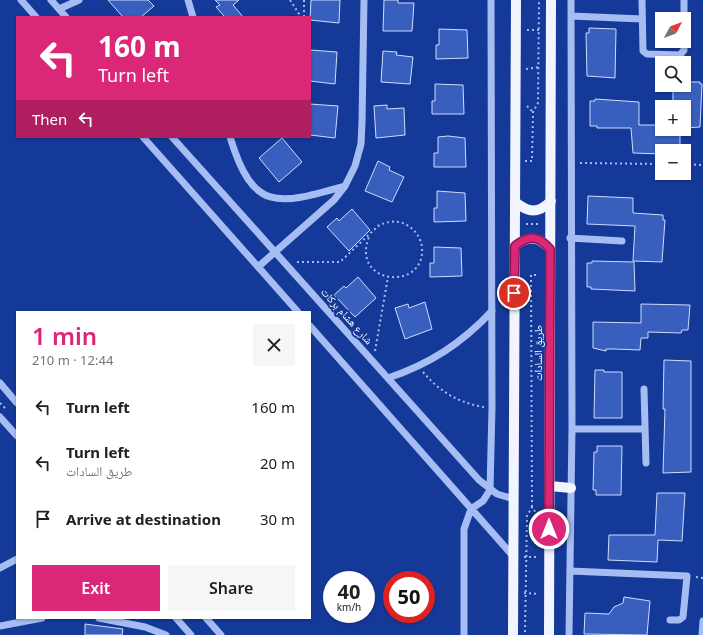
<!DOCTYPE html>
<meta charset="utf-8">
<style>
body{margin:0;font-family:"Noto Sans","Noto Naskh Arabic",sans-serif;background:#f6f6f6;color:#202124;height:100vh;display:flex;flex-direction:column;font-size:15px;white-space:nowrap}
*{box-sizing:border-box;margin:0}
p{font-size:13px;color:#757577}
.icon{flex:none;width:22px;height:22px;fill:none;stroke:currentColor;stroke-width:2;stroke-linecap:round;stroke-linejoin:round}
.map{position:relative;flex:1;overflow:hidden}
.sheet{position:absolute;left:16px;top:311px;width:295px;height:308px;display:flex;flex-direction:column;background:#fff;border-radius:0px;box-shadow:0 1px 3px #0004}
.sheet>*{flex:none}
.top-card{position:absolute;left:16px;top:16px;width:295px;height:122px;border-radius:0px;box-shadow:0 1px 3px #0004;background:#db2777;color:#fff;overflow:hidden}
.needle{width:26px;rotate:49deg}
.controls{position:absolute;left:655px;top:12px;display:grid;gap:8px}
.controls a{display:grid;place-items:center;width:36px;height:36px;border-radius:0px;background:#fff;box-shadow:0 1px 3px #0004;font-size:20px}
.speed{position:absolute;left:323px;top:571px;display:flex;gap:8px;font-size:20px;font-weight:700;text-align:center}
.speed>*{display:grid;place-content:center;width:52px;height:52px;border-radius:50%;background:#fff;box-shadow:0 1px 3px #0004;line-height:1}
.speed small{font-size:10px;font-weight:400}
.speed .limit{border:6px solid #d22;background:#fff;color:#111}
.pin{position:absolute;display:grid;place-items:center;width:34px;height:34px;color:#fff;margin:-17px;border:2px solid #fff;border-radius:50%;box-shadow:0 1px 4px #0007}
.me{position:absolute;width:44px;margin:-22px;rotate:0deg;stroke-linejoin:round;filter:drop-shadow(0 0 3px #0008)}
.turn{display:flex;align-items:center;gap:14px;height:84px;padding:0 16px;font-size:18px}
.turn .icon{width:52px;height:52px;stroke-width:2.5}
.turn b{display:block;font-size:28px;line-height:34px}
.then{display:flex;align-items:center;height:38px;padding:0 16px;background:#0003;gap:8px;font-size:15px}
.round{display:grid;place-items:center;flex:none;width:42px;height:42px;border-radius:0px;background:#f6f6f6}
.overview{display:flex;align-items:center;justify-content:space-between;height:68px;padding:0 16px}
h1{font-size:24px;font-weight:600;line-height:30px;color:#db2777}
.primary-button{display:flex;gap:8px;margin-top:auto;padding:8px 16px}
.primary-button a{flex:1;height:46px;border-radius:0px;background:#db2777;color:#fff;font-size:16px;font-weight:600;line-height:46px;text-align:center}
.primary-button a+a{background:#f6f6f6;color:#202124}
ul{padding:0;list-style:none}
li{display:flex;align-items:center;gap:12px;height:56px;padding:0 16px}
li div{flex:1}
li b{display:block;font-size:15px}
li em{font-style:normal}
.map>svg:first-child{display:block}
.building{fill:#385fbe;stroke:#cedcfd}
.lines{fill:none;stroke-linecap:round;stroke-linejoin:round}
.path{stroke:#a6bdf3;stroke-width:2;stroke-dasharray:2 3;stroke-linecap:butt}
.minor{stroke:#a6bdf3;stroke-width:7}
.major{stroke:#f2f5ff;stroke-width:10}
.route-casing{stroke:#8e194d;stroke-width:10}
.route{stroke:#db2777;stroke-width:7}
.labels{text-anchor:middle;stroke-width:4;stroke-linejoin:round;paint-order:stroke}
.street-label{font-size:11px;fill:#fff;stroke:#143998}
</style>
<div class="map">
<svg width="703" height="635" viewBox="0 0 703 635">
<rect width="100%" height="100%" fill="#143998"/>
<path class="building" d="M108 0H148L154 6 141 17H123Z
M215 0H239L233 5 243 17H225L216 7 220 5Z
M311 0H340L339 23 310 20Z
M384 0H398V3H414L412 31H383Z
M589 28 616 29 615 78 587 76 586 33H589Z
M439 29 467 30 468 58 436 59V45H439Z
M310 50 337 52 335 84 310 81Z
M383 51 397 52 396 55 413 57 410 84 381 82Z
M684 82H700V84H702L700 127 684 128V107H673V85H684Z
M435 84 463 85 464 114H432V101H435Z
M595 99 639 102V125H662V129H680V151H662V154L633 153 631 128H597V126H590V101H595Z
M310 104 338 106 335 138 310 135Z
M387 105V109L404 108 405 135 376 138 374 106Z
M448 136 465 138 466 167H434V153H438V137Z
M282 138 302 162 279 182 259 158Z
M378 161 390 167 389 170 404 177 392 202 365 191Z
M437 191 465 193 466 221 434 222V208H437Z
M588 196 633 198V213L663 215V220H665L662 262 633 261 635 226 587 224Z
M352 209 370 230 349 251 327 227 337 218 339 221Z
M434 247 461 248 462 276 430 277V263H434Z
M592 261 634 262 635 291 591 289V287H587V263H592Z
M358 277 376 298 355 317 334 295 344 286 346 288Z
M425 302 432 329 405 339 395 308 408 304 409 308Z
M641 304 690 305 688 330H682L681 333 648 332V338H641L640 350 614 349H606V351L593 348V322L641 323Z
M664 360 691 361V472L663 473 665 409H663Z
M595 370H604V372H622V418H594Z
M597 446H622L621 495H596V490H593L594 452H597Z
M657 493H685L682 541 658 540 657 562 608 560 609 535H655Z
M624 597 650 601 647 635 584 634 585 613 609 614 614 607 623 603Z
M85 624 123 629 122 635H85Z"/>
<g class="lines">
<path class="path" d="M290 0 301 17
M304 0V17
M527 30H539
M526 69 539 67
M527 106 533 112
M525 161H532L533 112 538 103 539 0
M580 163 662 164
M684 164 703 165
M526 224H539
M297 262H340L378 226C388 221 399 219 410 227 416 231 421 239 422 247 426 292 350 285 369 237
M375 351 388 277
M423 372C440 392 459 403 484 407
M0 403 6 409
M532 507 531 275H539
M524 557H538
M696 577 703 578
M524 593 538 594
M525 632 527 516 532 507 538 516"/>
<path class="minor" d="M21 0 36 17
M51 0 66 17
M188 0 193 17
M642 0 643 51 647 54 680 55 684 50V0
M59 9 79 0
M571 16 642 19
M143 137 298 312
M172 137 479 480 497 494 514 499
M230 137C253 213 278 205 345 186
M570 238 622 241
M258 267 334 200 345 186 355 166 361 144 362 122 364 0
M310 326 513 556
M388 378C430 364 462 343 492 311
M0 383 17 403
M644 389 646 463
M0 417 17 436
M572 429H645
M0 568 17 559
M570 571 687 576 683 617 679 620H670
M99 618 145 627 166 635
M176 618 191 635
M206 618 221 635
M0 626 42 618
M464 635V529L471 509 483 501 490 490 492 408 491 0
M569 635 572 429 571 0
M702 635 703 621"/>
<path class="major" d="M515 202C529 213 538 214 551 201
M515 246C528 235 539 236 550 249
M550 486 571 488
M513 635 516 0
M549 635 551 0"/>
</g>
<g class="lines">
<g class="route-casing">
<path id="route" d="M514 293 515 246C529 235 538 235 550 249L549 529"/>
</g>
<use href="#route" class="route"/>
</g>
<g class="labels">
<g class="street-label">
<text transform="translate(347 316) rotate(48)" y="4">شارع هشام بركات</text>
<text transform="translate(538 353) rotate(-90)" y="4">طريق السادات</text>
</g>
</g>
</svg>
<div class="controls">
<a><svg class="needle" viewBox="-14 -14 28 28"><path d="M0-13l5 13h-10z" fill="#e53935"/><path d="M0 13l5-13h-10z" fill="#757577"/></svg></a>
<a><svg class="icon" aria-label="search" viewBox="0 0 24 24"><circle cx="10" cy="10" r="6"/><path d="M15 15l6 6"/></svg></a>
<a>+</a>
<a>−</a>
</div>
<div class="speed"><div>40<small>km/h</small></div><div class="limit">50</div></div>
<div class="pin" style="left:514px;top:293px;background:#d93025"><svg class="icon" aria-label="arrive" viewBox="0 0 24 24"><path d="M6 21V4h12l-3 4 3 4H6"/></svg></div>
<svg class="me" style="left:549px;top:529px" viewBox="-20 -20 40 40"><circle r="17" fill="#db2777" stroke="#fff" stroke-width="3"/><path d="M0-11L8 9 0 5-8 9z" fill="#fff"/></svg>
<div class="top-card">
<div class="turn"><svg class="icon" aria-label="left" viewBox="0 0 24 24"><path d="M17 20v-9H6M10 6l-5 5 5 5"/></svg><div><b>160 m</b>Turn left</div></div>
<div class="then">Then<svg class="icon" aria-label="left" viewBox="0 0 24 24"><path d="M17 20v-9H6M10 6l-5 5 5 5"/></svg></div>
</div>
<section class="sheet">
<div class="overview"><div><h1>1 min</h1><p>210 m · 12:44</p></div><a class="round"><svg class="icon" aria-label="close" viewBox="0 0 24 24"><path d="M6 6l12 12M18 6L6 18"/></svg></a></div>
<ul>
<li><svg class="icon" aria-label="left" viewBox="0 0 24 24"><path d="M17 20v-9H6M10 6l-5 5 5 5"/></svg><div><b>Turn left</b></div><em>160 m</em></li>
<li><svg class="icon" aria-label="left" viewBox="0 0 24 24"><path d="M17 20v-9H6M10 6l-5 5 5 5"/></svg><div><b>Turn left</b><p>طريق السادات</p></div><em>20 m</em></li>
<li><svg class="icon" aria-label="arrive" viewBox="0 0 24 24"><path d="M6 21V4h12l-3 4 3 4H6"/></svg><div><b>Arrive at destination</b></div><em>30 m</em></li>
</ul>
<div class="primary-button"><a>Exit</a><a>Share</a></div>
</section>
</div>
